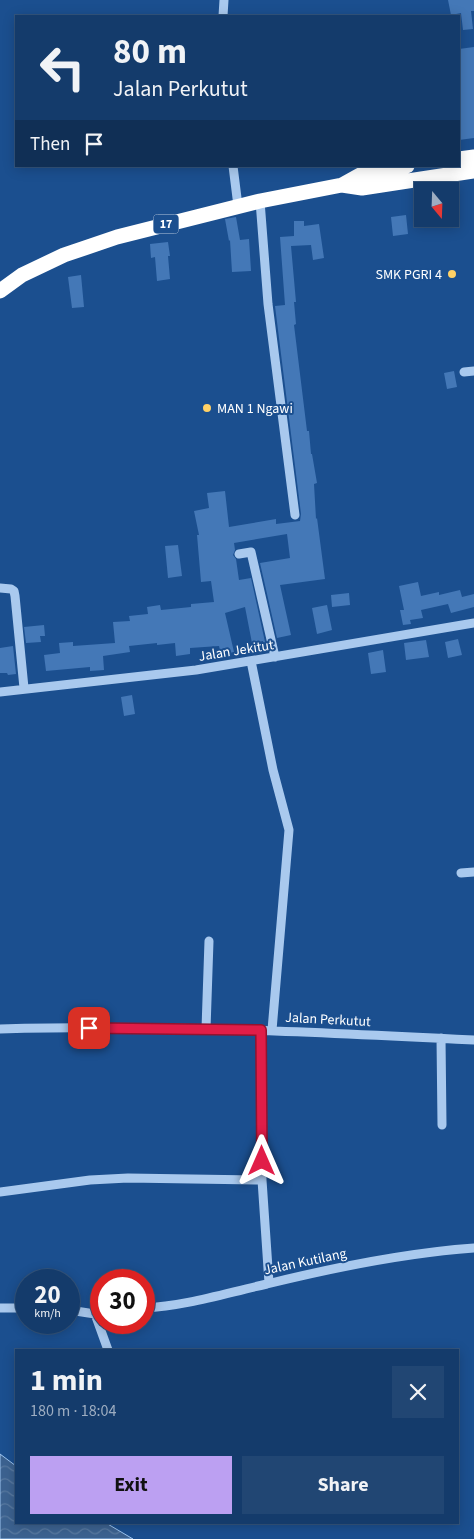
<!DOCTYPE html>
<meta charset="utf-8">
<style>
body{margin:0;font-family:"Source Sans 3",sans-serif;background:#214673;color:#f1f3f6;height:100vh;display:flex;flex-direction:column;font-size:19px;white-space:nowrap}
*{box-sizing:border-box;margin:0}
p{font-size:16px;color:#9dadc1}
.icon{flex:none;width:28px;height:28px;fill:none;stroke:currentColor;stroke-width:2;stroke-linecap:round;stroke-linejoin:round}
.map{position:relative;flex:1;overflow:hidden}
.panel{position:absolute;left:15px;top:1349px;width:444px;height:175px;display:flex;flex-direction:column;background:#143b6b;border-radius:0px;box-shadow:0 2px 12px #0003,0 0 0 1px #33557e}
.panel>*{flex:none}
.guide{position:absolute;left:15px;top:15px;width:445px;height:152px;border-radius:0px;box-shadow:0 2px 12px #0003,0 0 0 1px #33557e;background:#143b6b;color:#f1f3f6;overflow:hidden}
.needle{width:32px;rotate:161deg}
.tools{position:absolute;left:414px;top:182px;display:grid;gap:10px}
.tools a{display:grid;place-items:center;width:45px;height:45px;border-radius:0px;background:#143b6b;box-shadow:0 2px 12px #0003,0 0 0 1px #33557e;font-size:25px}
.speed{position:absolute;left:15px;top:1269px;display:flex;gap:10px;font-size:25px;font-weight:700;text-align:center}
.speed>*{display:grid;place-content:center;width:65px;height:65px;border-radius:50%;background:#143b6b;box-shadow:0 2px 12px #0003,0 0 0 1px #33557e;line-height:1}
.speed small{font-size:12px;font-weight:400}
.speed .limit{border:8px solid #d22;background:#fff;color:#111}
.pin{position:absolute;display:grid;place-items:center;width:42px;height:42px;color:#fff;margin:-21px;border-radius:10px;box-shadow:0 2px 8px #0006}
.me{position:absolute;width:55px;margin:-28px;rotate:0deg;stroke-linejoin:round;filter:drop-shadow(0 0 4px #0008)}
.turn{display:flex;align-items:center;gap:18px;height:105px;padding:0 15px;font-size:22px}
.turn .icon{width:65px;height:65px;stroke-width:2.5}
.turn b{display:block;font-size:35px;line-height:42px}
.then{display:flex;align-items:center;height:48px;padding:0 15px;background:#0003;gap:10px;font-size:19px}
.round{display:grid;place-items:center;flex:none;width:52px;height:52px;border-radius:0px;background:#214673}
.headline{display:flex;align-items:center;justify-content:space-between;height:85px;padding:0 15px}
h1{font-size:30px;font-weight:700;line-height:38px}
.button{display:flex;gap:10px;margin-top:auto;padding:10px 15px}
.button a{flex:1;height:58px;border-radius:0px;background:#bca0f2;color:#111;font-size:20px;font-weight:700;line-height:58px;text-align:center}
.button a+a{background:#214673;color:#f1f3f6}
.map>svg:first-child{display:block}
.water{fill:url(#water-waves);stroke:#9cc4f0}
.building{fill:#4478b7}
.lines{fill:none;stroke-linecap:round;stroke-linejoin:round}
.minor{stroke:#a9c9ee;stroke-width:9}
.highway{stroke:#fff;stroke-width:15}
.route-casing{stroke:#92132f;stroke-width:12}
.route{stroke:#e11d48;stroke-width:9}
.poi-dot{fill:#ffd166;stroke:#1b4f8f;stroke-width:2}
.labels{text-anchor:middle;stroke-width:4;stroke-linejoin:round;paint-order:stroke}
.shield{fill:#1b4f8f;stroke:#bbcadd;stroke-width:1}
.shield-label{font-size:12px;font-weight:bold;fill:#fff}
.poi-label{font-size:14px;fill:#fff;stroke:#1b4f8f;text-anchor:end}
.street-label{font-size:14px;fill:#fff;stroke:#1b4f8f}
</style>
<div class="map">
<svg width="474" height="1539" viewBox="0 0 474 1539">
<defs>
<pattern id="water-waves" width="16" height="10" patternUnits="userSpaceOnUse" patternTransform="scale(1.25)"><rect width="16" height="10" fill="#3c6290"/><path d="M0 5q4-4 8 0t8 0" fill="none" stroke="#597aa1"/></pattern>
</defs>
<rect width="100%" height="100%" fill="#1b4f8f"/>
<path class="water" d="M0 1454 16 1466V1522L106 1523 133 1539H0Z"/>
<path class="building" d="M448 0H474V11H471L473 29 463 30 461 13 451 15Z
M474 47V138L459 140V49Z
M406 215 408 234 393 236 391 217Z
M236 217 240 240 249 239 251 271 232 272 230 240 229 241 225 219Z
M294 221H304V226L319 224 324 258 313 260 311 245 291 246 296 302H294L296 324 294 325 307 431H309L311 454H312L317 483 314 484 316 519 317 518 325 579 280 585 291 635 277 638 260 563 290 558 287 534 234 543 235 550 233 555 236 559 239 580 251 578 267 651H265L263 641 252 643 245 607 225 613 234 652 221 655 219 646 190 648V654L176 656 175 643 157 645V643L129 646 130 652 103 656 104 670 90 671V667L46 671 44 655 60 653 59 643 73 642V646L115 643 113 622 130 621 129 616 148 614 147 607 160 605 161 610 191 607V604L214 602 211 581 201 582 197 535H199L194 511 209 508 207 493 225 491 229 527 276 519V524L300 521 301 514 275 306 285 305 280 237 294 236Z
M168 242 170 256H168L170 279 157 281 155 257 151 258 150 244Z
M81 275 84 307 72 308 68 277Z
M454 371 457 387 447 389 444 373Z
M178 545 182 576 168 578 165 546Z
M418 582 421 596 439 592V595L460 590 462 597 474 594V607L451 613 448 604 421 610 423 618 410 620 411 624 403 625 400 610H404L399 586Z
M349 593 350 605 332 607 331 595Z
M327 605 332 630 317 634 312 608Z
M44 625 45 636H40L41 642 26 643 24 627Z
M458 639 462 655 448 658 445 642Z
M426 640 429 657 406 660 404 643Z
M13 646 16 674 8 675 7 673H0V648Z
M383 650 386 672 371 674 368 653Z
M132 695 135 714 124 716 121 697Z"/>
<g class="lines">
<path class="minor" d="M223 16 224 0
M233 166 238 206
M260 201 268 304 295 515
M464 372 474 371
M239 554 251 552 275 657
M0 588 11 589 14 591 15 596 24 688
M251 661 273 770 289 830 272 1030
M0 692 196 670 474 623
M461 873 474 872
M0 1029C158 1024 316 1032 474 1040
M206 1029 209 941
M261 1030 262 1180 269 1283
M441 1038 442 1125
M0 1192 90 1180 128 1178 262 1180
M0 1308H26
M144 1308C186 1306 226 1293 267 1284 336 1267 404 1253 474 1248
M69 1310 95 1314 101 1313
M95 1314 108 1350"/>
<path class="highway" d="M459 159 474 157
M342 185 362 188 474 171
M0 291 22 275 64 255 117 237 260 201 342 185 360 175 407 166"/>
</g>
<g class="lines">
<g class="route-casing">
<path id="route" d="M89 1028 261 1030 262 1161"/>
</g>
<use href="#route" class="route"/>
</g>
<g class="poi-dot">
<circle cx="452" cy="274" r="5"/>
<circle cx="207" cy="408" r="5"/>
</g>
<g class="labels">
<rect class="shield" x="153.5" y="214.5" width="25" height="19" rx="4"/>
<g class="shield-label">
<text x="166" y="228">17</text>
</g>
<g class="poi-label">
<text x="442" y="279">SMK PGRI 4</text>
<text x="217" y="413" text-anchor="start">MAN 1 Ngawi</text>
</g>
<g class="street-label">
<text transform="translate(236 650) rotate(-9)" y="5">Jalan Jekitut</text>
<text transform="translate(328 1019) rotate(3)" y="5">Jalan Perkutut</text>
<text transform="translate(305 1261) rotate(-12)" y="5">Jalan Kutilang</text>
</g>
</g>
</svg>
<div class="tools">
<a><svg class="needle" viewBox="-14 -14 28 28"><path d="M0-13l5 13h-10z" fill="#e53935"/><path d="M0 13l5-13h-10z" fill="#9dadc1"/></svg></a>
</div>
<div class="speed"><div>20<small>km/h</small></div><div class="limit">30</div></div>
<div class="pin" style="left:89px;top:1028px;background:#d93025"><svg class="icon" aria-label="arrive" viewBox="0 0 24 24"><path d="M6 21V4h12l-3 4 3 4H6"/></svg></div>
<svg class="me" style="left:262px;top:1161px" viewBox="-20 -20 40 40"><path d="M0-17L14 15 0 8-14 15z" fill="#e11d48" stroke="#fff" stroke-width="4"/></svg>
<div class="guide">
<div class="turn"><svg class="icon" aria-label="left" viewBox="0 0 24 24"><path d="M17 20v-9H6M10 6l-5 5 5 5"/></svg><div><b>80 m</b>Jalan Perkutut</div></div>
<div class="then">Then<svg class="icon" aria-label="arrive" viewBox="0 0 24 24"><path d="M6 21V4h12l-3 4 3 4H6"/></svg></div>
</div>
<section class="panel">
<div class="headline"><div><h1>1 min</h1><p>180 m · 18:04</p></div><a class="round"><svg class="icon" aria-label="close" viewBox="0 0 24 24"><path d="M6 6l12 12M18 6L6 18"/></svg></a></div>
<div class="button"><a>Exit</a><a>Share</a></div>
</section>
</div>
